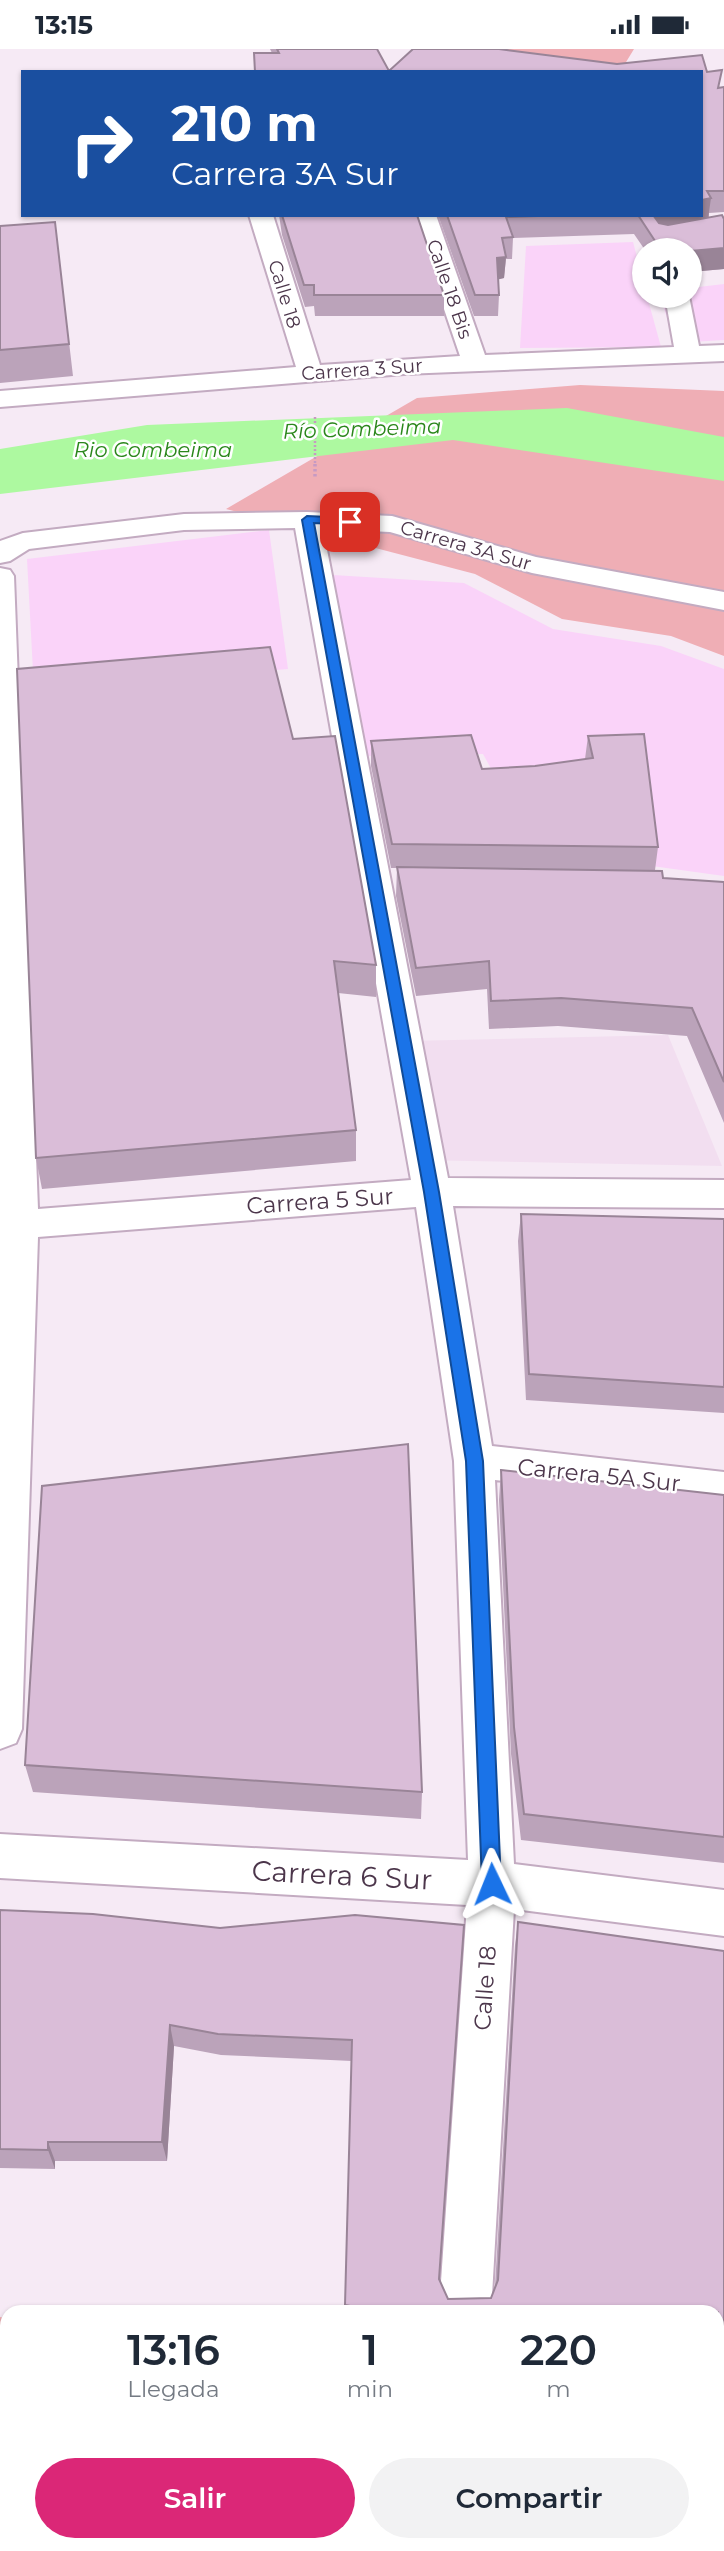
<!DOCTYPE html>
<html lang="es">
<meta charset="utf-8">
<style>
body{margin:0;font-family:Montserrat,sans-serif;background:#f2f2f3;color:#1f2937;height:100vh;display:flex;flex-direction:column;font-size:26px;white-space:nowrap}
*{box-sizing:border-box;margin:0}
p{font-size:23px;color:#747a83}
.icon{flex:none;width:38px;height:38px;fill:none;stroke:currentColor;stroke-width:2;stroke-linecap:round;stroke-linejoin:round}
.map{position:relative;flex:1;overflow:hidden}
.panel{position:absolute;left:0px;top:2256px;width:724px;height:247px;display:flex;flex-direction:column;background:#fff;border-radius:21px 21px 0 0;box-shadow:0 2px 5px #0004}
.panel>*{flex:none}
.top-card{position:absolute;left:21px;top:21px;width:682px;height:147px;border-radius:0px;box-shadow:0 2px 5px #0004;background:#1a4fa0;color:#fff;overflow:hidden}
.buttons{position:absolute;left:632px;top:189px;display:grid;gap:14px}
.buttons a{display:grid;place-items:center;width:70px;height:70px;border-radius:50%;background:#fff;box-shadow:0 2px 5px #0004;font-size:35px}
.pin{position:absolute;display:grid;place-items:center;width:60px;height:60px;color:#fff;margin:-30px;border-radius:14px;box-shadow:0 4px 10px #0006}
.me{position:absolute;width:77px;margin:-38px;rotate:358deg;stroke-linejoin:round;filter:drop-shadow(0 0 5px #0008)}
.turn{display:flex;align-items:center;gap:24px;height:147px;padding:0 35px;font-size:32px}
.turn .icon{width:91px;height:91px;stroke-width:2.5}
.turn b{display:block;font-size:49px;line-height:60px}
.eta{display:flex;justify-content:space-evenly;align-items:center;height:119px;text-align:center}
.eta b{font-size:42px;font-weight:600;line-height:49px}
.action{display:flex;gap:14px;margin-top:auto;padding:14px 35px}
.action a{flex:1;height:80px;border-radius:42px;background:#db2777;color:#fff;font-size:28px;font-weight:600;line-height:80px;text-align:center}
.action a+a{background:#f2f2f3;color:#1f2937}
.status{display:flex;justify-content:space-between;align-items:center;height:49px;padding:0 35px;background:#fff;direction:ltr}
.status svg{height:19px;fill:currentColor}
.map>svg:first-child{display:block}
.residential{fill:#f2def0}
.commercial{fill:#fad3f9}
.green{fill:#efaeb5}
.water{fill:#adf9a0}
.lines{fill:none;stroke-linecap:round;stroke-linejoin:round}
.minor-casing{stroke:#c3abc1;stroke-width:4}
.path-far1{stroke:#c79ac3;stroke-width:2.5;stroke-dasharray:2 2;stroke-linecap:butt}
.path{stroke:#c79ac3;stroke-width:3.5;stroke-dasharray:2.5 2.5;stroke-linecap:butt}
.minor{fill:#fff;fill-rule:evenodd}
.wall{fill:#bba3ba}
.shaded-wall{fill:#998497}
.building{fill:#dabdd8;stroke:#998497;stroke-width:2}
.route{fill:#1a73e8;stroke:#114b97;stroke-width:2}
.labels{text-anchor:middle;stroke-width:5;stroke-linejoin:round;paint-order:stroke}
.far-street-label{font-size:19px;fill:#4c364b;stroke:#fff}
.far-water-label{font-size:21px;font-style:italic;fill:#2a871b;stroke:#fff}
.street-label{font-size:23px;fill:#4c364b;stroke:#fff}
.near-street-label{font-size:28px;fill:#4c364b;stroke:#fff}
</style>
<div class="status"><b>13:15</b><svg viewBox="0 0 49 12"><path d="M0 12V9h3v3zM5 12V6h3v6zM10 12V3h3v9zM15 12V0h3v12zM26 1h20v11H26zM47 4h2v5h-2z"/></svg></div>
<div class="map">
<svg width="724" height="2502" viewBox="0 0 724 2502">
<rect width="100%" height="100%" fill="#f6eaf5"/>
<path class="residential" d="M668 986 722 1117 415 1111 408 992Z"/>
<path class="commercial" d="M633 193 644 234V247H647L661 298 520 299 526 197Z
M724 235V291L675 294 660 247H690V239Z
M269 481 288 620 34 641 27 510Z
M333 526 464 534 553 580 661 597 724 620V827L623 813 498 732 483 705 362 707Z"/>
<path class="green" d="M435 0H634L620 23H383Z
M580 336 724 342V607L671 587 562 570 475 525 226 460 417 349Z
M0 2268 7 2269V2496H718V2399L724 2401V2502H0Z"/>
<path class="water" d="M567 359 724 388V432L453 391 0 445V400L147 376Z"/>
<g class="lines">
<g class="minor-casing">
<path id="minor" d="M249 166H273L320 316 460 307 412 166H436L485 306 674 298 665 247H689L699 297 724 296V312L404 325 0 358V342L296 318Z
M307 463 392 467 536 508 724 543V561L532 524 390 483 323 480 448 1129 724 1131V1159L453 1157 492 1397 724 1423V1457L495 1431 514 1815 724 1841V1887L514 1860 492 2247 486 2263H446L440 2247 467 1856 0 1829V1785L468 1811 454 1412 416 1158 38 1188 22 1680 16 1694 0 1700V519L10 521 14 527 38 1160 411 1131 295 479 184 481 29 500 10 512 0 514V492L23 484 184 465Z"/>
</g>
<path class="path-far1" d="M315 368V417"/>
<path class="path" d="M315 415V429"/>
<use href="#minor" class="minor"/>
</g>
<path class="wall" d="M270 0H377L389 22 617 15 707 23 719 39 724 38V163L709 164V169L724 170V220L690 223V201H645L634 185 513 189 512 210H506L504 229 498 230 499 246 498 267H474L438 166H702L255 23 272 4Z
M279 166H417L444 246V267H315L314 257 305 258 282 186Z
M55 173 73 327 0 334V177Z
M588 687 658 798 655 821 663 829 724 833V1074L687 987 558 977 489 980 487 940 416 947 396 847 397 819H391L371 717V692L482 720 535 717 585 710Z
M293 690 376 916V948L338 944 356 1081V1112L42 1140 36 1109Z
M521 1165 724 1170V1364L526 1351 518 1192Z
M501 1421 724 1446V1814L521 1791 511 1705 499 1451Z
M25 1716 422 1743 421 1770 33 1743Z
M0 1861 220 1879 355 1866 439 2230 448 2250 491 2249 495 2237 515 1896 518 1873 724 1902V2384L718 2382V2263H346L352 2012 221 2006 174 1997 167 2112H55V2120L0 2119Z"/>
<path class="shaded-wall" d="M711 149 708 170 652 187 653 166H702V151Z
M724 199V220L690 223V202Z
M506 208 504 229 496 231 497 209Z
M170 1976 174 1997 167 2112 162 2093Z
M48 2093 55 2112V2120L48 2101Z"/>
<path class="building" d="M277 0H377L389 22 413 0H499L617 15 702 6 707 23 722 21 718 39 724 38V142H707L711 149 702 151V23H255L254 4H279Z
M282 166H417L444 246H314V236H304Z
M447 166H568L506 168 513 188 502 189 506 208 497 209 499 246H475Z
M638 166H653L659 174 668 176 722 166 724 170V199L690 202V201H661Z
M55 173 69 295 0 301V177Z
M270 598 293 690 335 687 376 916 334 912 356 1081 36 1109 17 620Z
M644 685 658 798 392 795 371 692 471 686 482 720 535 717 593 709 588 687Z
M397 818 662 822 663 829 724 833V1033L692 959 561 949 491 952 489 912 416 919Z
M521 1165 724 1170V1338L529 1325Z
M408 1395 422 1743 25 1716 42 1437Z
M501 1421 724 1446V1788L524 1765 514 1678Z
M0 1861 93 1865 220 1879 355 1866 464 1876 439 2230 448 2250 491 2249 498 2231 518 1873 724 1902V2368L718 2366V2263H381L345 2256 352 1991 218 1985 170 1976 162 2093H48V2101L0 2100Z"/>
<path class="route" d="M307 467 350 469 356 473 350 476 314 474 439 1143 483 1412 501 1835 498 1841 492 1844 485 1841 482 1835 466 1412 424 1143 302 471Z"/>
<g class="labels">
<g class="far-street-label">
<text transform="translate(450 240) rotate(71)" y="7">Calle 18 Bis</text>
<text transform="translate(285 245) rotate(73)" y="7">Calle 18</text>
<text transform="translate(362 320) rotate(-4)" y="7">Carrera 3 Sur</text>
<text transform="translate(466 496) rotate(16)" y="7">Carrera 3A Sur</text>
</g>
<g class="far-water-label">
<text transform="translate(362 380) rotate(-2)" y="7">Río Combeima</text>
<text x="153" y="408">Rio Combeima</text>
</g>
<g class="street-label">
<text transform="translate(320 1152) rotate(-4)" y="8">Carrera 5 Sur</text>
<text transform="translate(599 1426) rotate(6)" y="8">Carrera 5A Sur</text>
<text transform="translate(485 1939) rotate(-86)" y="8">Calle 18</text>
</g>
<g class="near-street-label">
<text transform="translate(342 1826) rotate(3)" y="10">Carrera 6 Sur</text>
</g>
</g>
</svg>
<div class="buttons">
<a><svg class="icon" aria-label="sound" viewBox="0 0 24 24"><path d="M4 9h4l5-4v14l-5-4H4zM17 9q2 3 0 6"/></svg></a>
</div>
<div class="pin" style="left:350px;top:473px;background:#d93025"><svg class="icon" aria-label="arrive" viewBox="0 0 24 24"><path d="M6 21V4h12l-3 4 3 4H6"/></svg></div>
<svg class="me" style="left:492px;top:1835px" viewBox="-20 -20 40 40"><path d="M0-17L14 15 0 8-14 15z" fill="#1a73e8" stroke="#fff" stroke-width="4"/></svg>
<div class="top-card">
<div class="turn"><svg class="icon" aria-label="right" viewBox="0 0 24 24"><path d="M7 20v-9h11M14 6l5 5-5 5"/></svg><div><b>210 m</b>Carrera 3A Sur</div></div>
</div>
<section class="panel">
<div class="eta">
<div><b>13:16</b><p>Llegada</p></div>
<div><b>1</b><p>min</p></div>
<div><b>220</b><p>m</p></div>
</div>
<div class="action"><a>Salir</a><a>Compartir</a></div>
</section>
</div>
